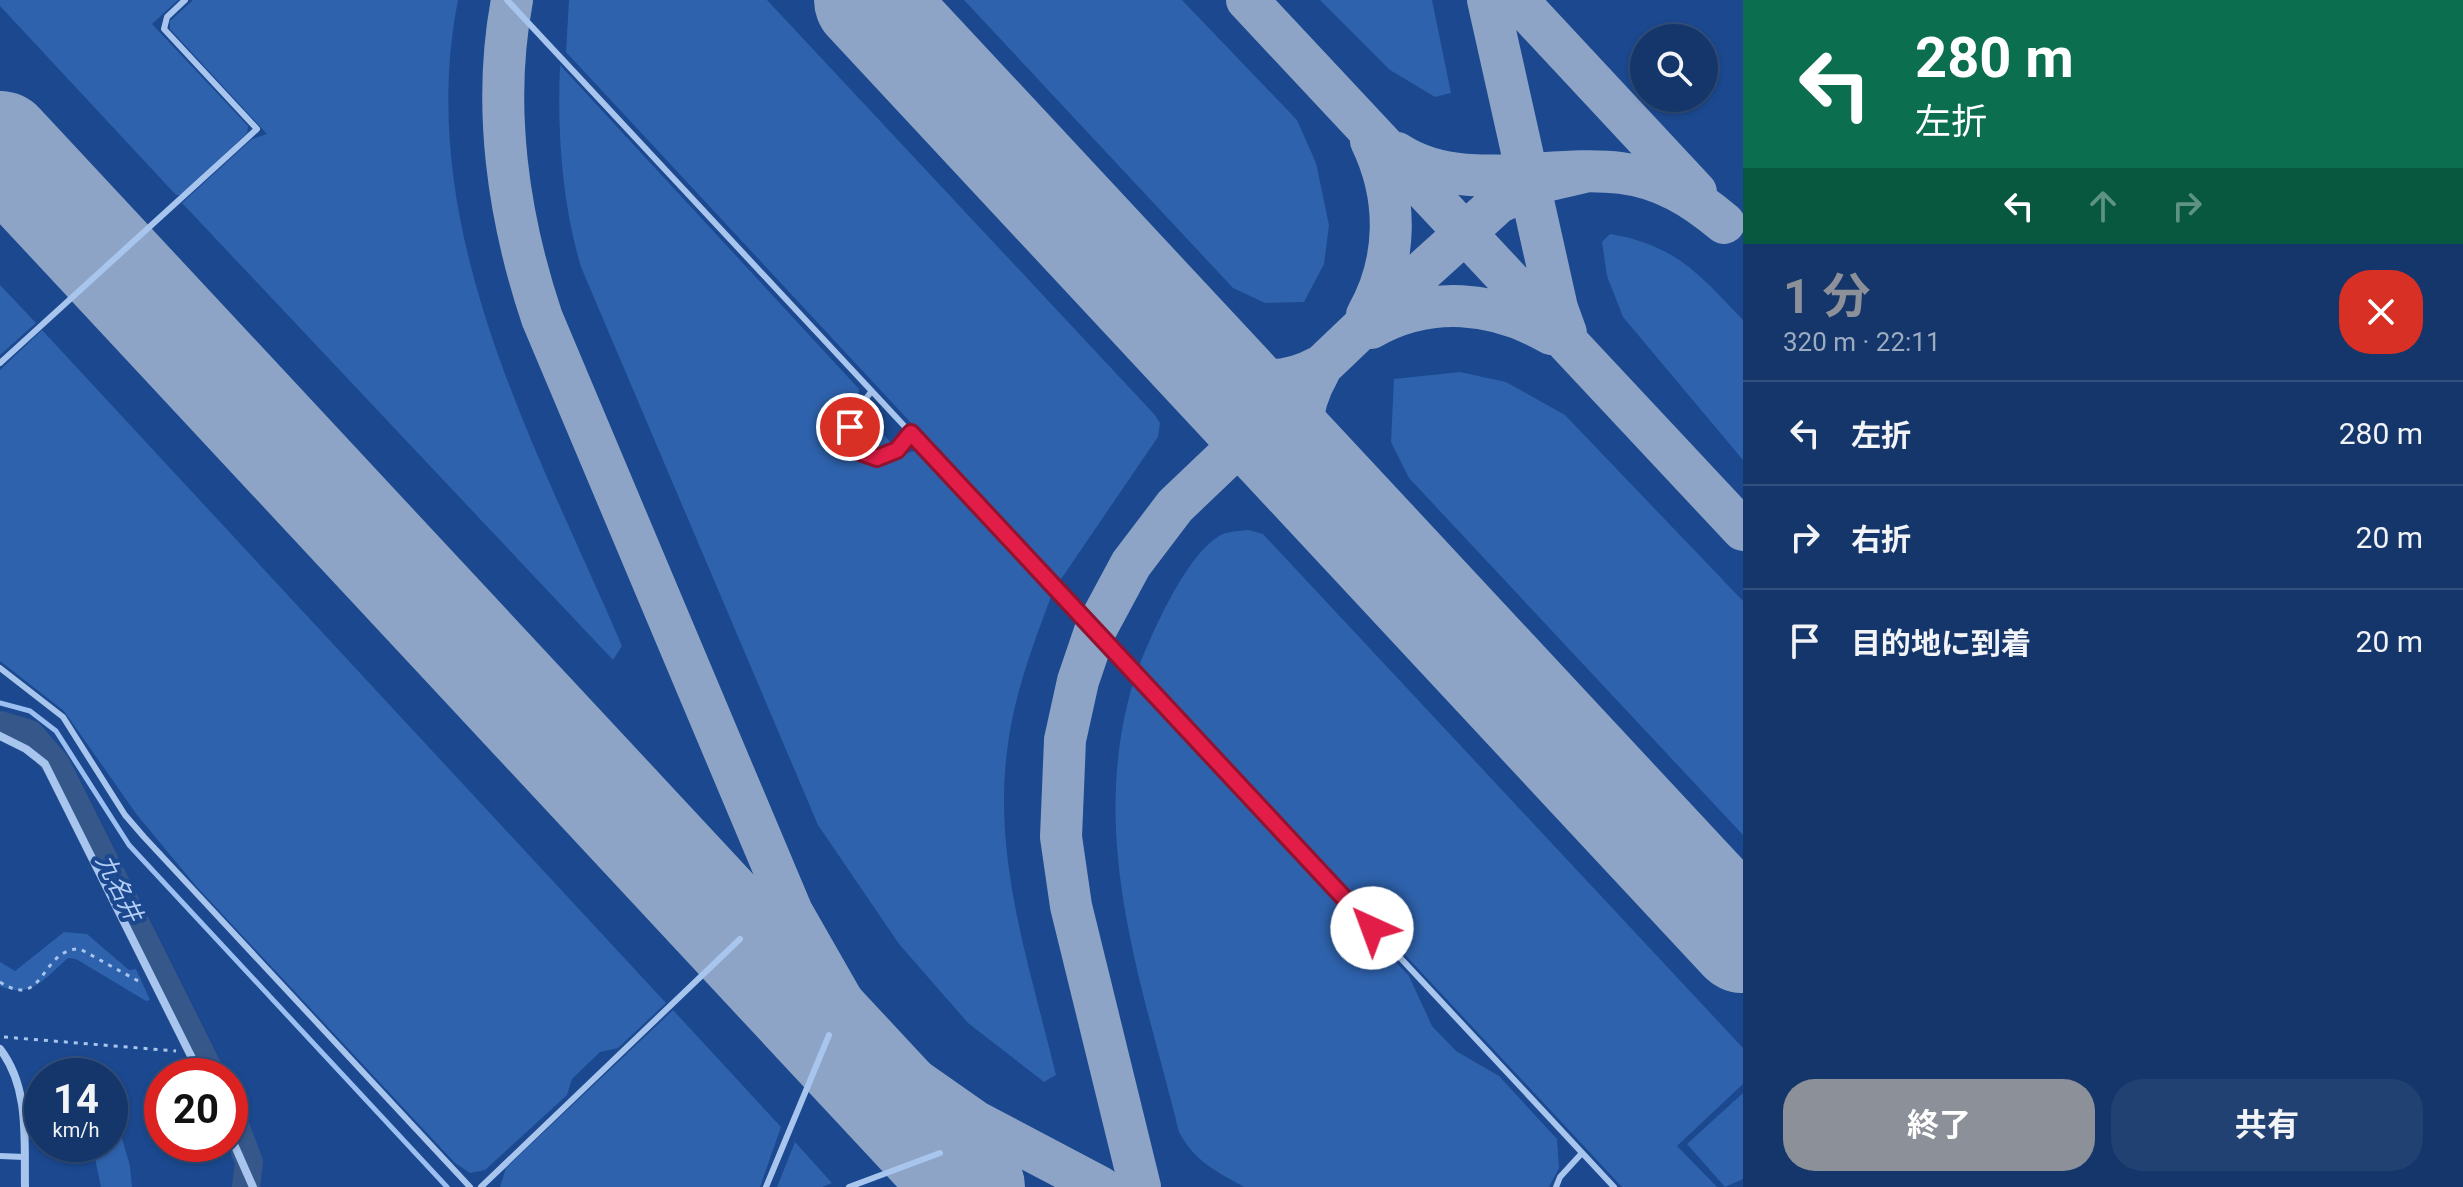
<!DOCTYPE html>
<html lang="ja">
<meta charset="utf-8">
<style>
body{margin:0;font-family:Roboto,"Noto Sans JP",sans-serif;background:#214172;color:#f1f3f6;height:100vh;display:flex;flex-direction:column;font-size:30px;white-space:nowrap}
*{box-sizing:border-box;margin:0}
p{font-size:26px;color:#9dabc1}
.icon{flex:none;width:44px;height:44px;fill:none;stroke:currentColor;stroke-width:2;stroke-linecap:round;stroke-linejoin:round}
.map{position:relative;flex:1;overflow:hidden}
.details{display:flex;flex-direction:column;background:#14366a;width:720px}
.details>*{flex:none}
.guide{background:#0b6e4f;color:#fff;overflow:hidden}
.tools{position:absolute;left:1630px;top:24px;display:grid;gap:16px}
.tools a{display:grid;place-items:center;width:88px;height:88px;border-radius:50%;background:#14366a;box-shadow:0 2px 6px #0004,0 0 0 2px #33507e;font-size:40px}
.speed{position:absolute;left:24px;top:1058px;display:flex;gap:16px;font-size:40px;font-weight:700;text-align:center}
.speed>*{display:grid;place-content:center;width:104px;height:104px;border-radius:50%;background:#14366a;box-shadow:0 2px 6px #0004,0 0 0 2px #33507e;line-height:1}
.speed small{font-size:20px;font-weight:400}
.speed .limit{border:12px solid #d22;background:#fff;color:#111}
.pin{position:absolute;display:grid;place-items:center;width:68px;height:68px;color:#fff;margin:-34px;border:4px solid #fff;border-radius:50%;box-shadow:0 2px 8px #0007}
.me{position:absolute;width:88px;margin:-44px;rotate:317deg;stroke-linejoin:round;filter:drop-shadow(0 0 6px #0008)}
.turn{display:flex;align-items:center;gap:28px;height:168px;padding:0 40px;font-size:36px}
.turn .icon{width:104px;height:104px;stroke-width:2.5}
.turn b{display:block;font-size:56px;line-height:68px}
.lanes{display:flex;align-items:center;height:76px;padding:0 40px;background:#0003;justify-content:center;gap:40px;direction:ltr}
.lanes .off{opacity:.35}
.round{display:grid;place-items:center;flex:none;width:84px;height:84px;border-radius:32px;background:#214172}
.head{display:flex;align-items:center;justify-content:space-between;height:136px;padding:0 40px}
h1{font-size:48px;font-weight:700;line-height:60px;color:#8c9099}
.cta{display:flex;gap:16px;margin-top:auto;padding:16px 40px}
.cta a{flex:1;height:92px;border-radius:32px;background:#8c9099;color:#fff;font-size:32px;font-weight:700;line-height:92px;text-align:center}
.cta a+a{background:#214172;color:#f1f3f6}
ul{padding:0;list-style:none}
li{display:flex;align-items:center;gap:24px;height:104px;padding:0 40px;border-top:2px solid #33507e}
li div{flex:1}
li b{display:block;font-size:30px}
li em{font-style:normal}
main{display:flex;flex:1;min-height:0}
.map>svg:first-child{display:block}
.green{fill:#2e62ac}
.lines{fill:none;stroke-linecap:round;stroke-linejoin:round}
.stream{stroke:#9bbff0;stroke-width:5}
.river{stroke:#36578a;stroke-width:28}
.taxiway{stroke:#8da4c6;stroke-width:42}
.runway{stroke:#8da4c6;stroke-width:108}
.path{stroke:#a8c5ee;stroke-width:3;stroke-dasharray:4 6;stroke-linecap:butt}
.service{stroke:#a8c5ee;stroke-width:6}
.minor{stroke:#a8c5ee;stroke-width:8}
.route-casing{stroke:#92132f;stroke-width:20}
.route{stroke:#e11d48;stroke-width:14}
.labels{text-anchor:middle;stroke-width:8;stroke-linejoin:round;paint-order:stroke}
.water-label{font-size:24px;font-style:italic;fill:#b4cff5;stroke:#1b488e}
</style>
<main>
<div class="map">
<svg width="1743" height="1187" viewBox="0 0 1743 1187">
<rect width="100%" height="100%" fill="#1b488e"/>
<path class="green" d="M0 0H178L152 24 248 126 247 133 182 195H176L0 6Z
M193 0H458C413 229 535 443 622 646L613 660 182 203 252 139 267 134 170 29V21Z
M569 0H767L1154 414 1160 423 1158 437 1059 582 566 52Z
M964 0H1182L1297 120 1316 163 1329 225 1324 264 1304 302 1265 303 1233 288Z
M1320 0H1432L1451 93 1435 97 1390 70Z
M560 65 859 389C861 415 828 422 850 452 856 460 867 466 877 465 894 464 901 451 918 451L1052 594C1033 645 1013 697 1007 752 993 861 1031 971 1056 1075L1044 1082 968 1023 899 944 818 825 581 267C562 203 557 133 560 65Z
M1610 234C1676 245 1700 275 1743 320V460L1623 317 1607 276 1602 242Z
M0 285 36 323 0 355Z
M42 330 666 1003 618 1048 600 1052 572 1079 567 1095 485 1170 470 1173 455 1163 196 886 137 815 64 711 0 661V370Z
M1460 372 1506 382 1565 415 1743 601V835L1409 478 1391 442 1394 379Z
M864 413 892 444 884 451H864L855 434Z
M1249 530 1263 534 1743 1048V1084L1677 1146 1717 1187H1622L1138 669C1152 633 1185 557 1219 536 1228 531 1239 531 1249 530Z
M1133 683 1409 976 1432 1026 1456 1051 1499 1076 1557 1139 1559 1168 1549 1187H1244C1216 1171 1195 1162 1179 1132 1142 981 1087 839 1133 683Z
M64 932 87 934 129 970 136 969 150 1000 146 1001 76 959 68 958C46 977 31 1000 0 986V962L15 971Z
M673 1010 781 1127 760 1187H500L506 1168Z
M1743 1093V1179L1725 1187 1687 1144Z
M110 1097 130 1166 132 1187H101L92 1144H110Z
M795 1142 832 1183 822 1187H777Z"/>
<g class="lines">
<path class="stream" d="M0 703 30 711 56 731 129 845 447 1187"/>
<path class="river" d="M0 725 30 734 56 764 212 1076
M230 1112 249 1162 246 1187"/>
<path class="taxiway" d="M512 0C492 106 508 217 542 318L792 912 868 1045 974 1187
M1247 0 1743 530
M1488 0 1557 308 1566 333
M1517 0 1696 192
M1397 153C1461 195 1549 164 1621 173 1662 178 1693 197 1724 223
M1367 315C1398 260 1398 197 1371 141
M1371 328C1429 295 1495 301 1551 334
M1189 345C1228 378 1272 393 1319 367
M1319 372C1294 416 1298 452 1326 493
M704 900 842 1025
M895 1065 975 1121 1100 1187
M1140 1187 1071 906 1061 837 1065 740 1078 681 1095 631 1131 564 1175 506 1393 298 1498 203 1541 182 1584 172"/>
<path class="runway" d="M868 0 1743 939
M0 145 971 1187"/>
<path class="path" d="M0 982C45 1012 40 948 80 949L140 982
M4 1037 176 1051"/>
<path class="service" d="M507 0 1614 1187
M0 363 257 129 164 29 167 17 185 0
M871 392C866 399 859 406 855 413 839 440 860 462 888 456L911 433
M0 668 63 717 125 815 144 837 470 1187
M0 1156 24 1157
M481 1187 740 939
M766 1187 829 1035
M849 1187 940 1153
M1556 1187 1560 1177 1582 1153"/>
<path class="minor" d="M0 736 26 749 45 764 201 1076
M0 1049C30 1088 24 1140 25 1187
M230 1135 253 1187"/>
</g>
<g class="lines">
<g class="route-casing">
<path id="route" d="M850 427 855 450 877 458 897 450 911 433 1372 928"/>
</g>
<use href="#route" class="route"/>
</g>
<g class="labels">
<g class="water-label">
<text transform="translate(119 888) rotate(63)" y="8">九名井</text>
</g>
</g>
</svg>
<div class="tools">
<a><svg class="icon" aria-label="search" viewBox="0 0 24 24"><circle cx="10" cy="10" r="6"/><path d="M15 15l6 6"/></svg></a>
</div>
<div class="speed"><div>14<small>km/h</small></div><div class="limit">20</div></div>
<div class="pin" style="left:850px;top:427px;background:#d93025"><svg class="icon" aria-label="arrive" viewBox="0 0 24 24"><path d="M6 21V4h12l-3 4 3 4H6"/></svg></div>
<svg class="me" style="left:1372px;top:928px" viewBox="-20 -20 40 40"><circle r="19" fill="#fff"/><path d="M0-13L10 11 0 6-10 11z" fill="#e11d48"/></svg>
</div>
<section class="details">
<div class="guide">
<div class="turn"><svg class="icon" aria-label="left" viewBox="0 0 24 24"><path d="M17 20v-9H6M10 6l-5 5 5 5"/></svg><div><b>280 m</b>左折</div></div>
<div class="lanes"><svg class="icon" aria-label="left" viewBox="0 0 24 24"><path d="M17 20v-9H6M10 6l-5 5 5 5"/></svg><svg class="icon off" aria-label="ahead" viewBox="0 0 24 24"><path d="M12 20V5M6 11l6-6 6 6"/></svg><svg class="icon off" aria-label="right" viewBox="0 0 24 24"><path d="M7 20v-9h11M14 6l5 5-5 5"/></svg></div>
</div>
<div class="head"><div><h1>1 分</h1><p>320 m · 22:11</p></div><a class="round" style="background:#d93025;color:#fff"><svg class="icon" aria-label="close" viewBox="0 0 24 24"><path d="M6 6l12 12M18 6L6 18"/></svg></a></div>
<ul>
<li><svg class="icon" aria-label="left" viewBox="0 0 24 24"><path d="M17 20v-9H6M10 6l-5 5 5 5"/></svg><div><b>左折</b></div><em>280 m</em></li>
<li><svg class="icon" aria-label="right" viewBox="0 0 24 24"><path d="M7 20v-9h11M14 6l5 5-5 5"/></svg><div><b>右折</b></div><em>20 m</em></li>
<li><svg class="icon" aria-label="arrive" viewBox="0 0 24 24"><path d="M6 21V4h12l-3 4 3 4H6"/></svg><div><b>目的地に到着</b></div><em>20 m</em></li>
</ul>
<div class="cta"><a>終了</a><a>共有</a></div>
</section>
</main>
